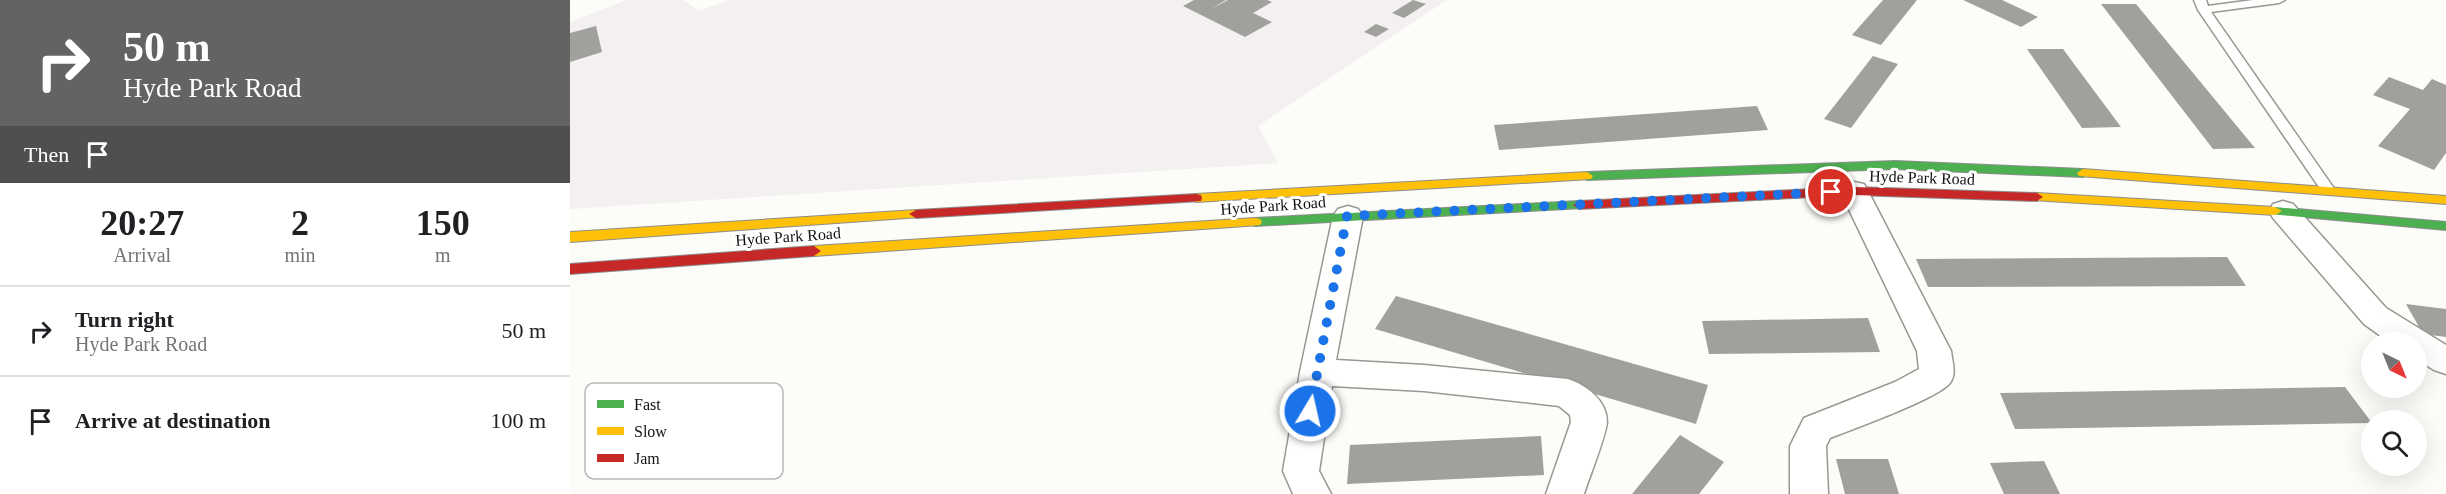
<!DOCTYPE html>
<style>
body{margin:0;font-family:"Times New Roman",serif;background:#f6f6f6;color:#202124;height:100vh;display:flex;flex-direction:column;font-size:22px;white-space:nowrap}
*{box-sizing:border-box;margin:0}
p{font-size:20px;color:#757577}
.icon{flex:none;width:33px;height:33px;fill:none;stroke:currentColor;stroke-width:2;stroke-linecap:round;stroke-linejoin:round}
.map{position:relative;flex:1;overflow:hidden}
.details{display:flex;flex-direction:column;background:#fff;width:570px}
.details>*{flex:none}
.hud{background:#636362;color:#fff;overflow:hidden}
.needle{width:39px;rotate:137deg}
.tools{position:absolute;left:1791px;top:332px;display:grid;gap:12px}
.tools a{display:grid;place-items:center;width:66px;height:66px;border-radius:50%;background:#fff;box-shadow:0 6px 24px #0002;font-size:30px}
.pin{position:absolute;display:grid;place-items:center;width:51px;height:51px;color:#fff;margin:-26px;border:3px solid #fff;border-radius:50%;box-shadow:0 2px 6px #0007}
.me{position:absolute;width:66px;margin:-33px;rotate:9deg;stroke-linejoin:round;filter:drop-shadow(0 0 4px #0008)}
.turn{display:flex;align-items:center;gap:21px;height:126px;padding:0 24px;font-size:27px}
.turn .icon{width:78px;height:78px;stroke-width:2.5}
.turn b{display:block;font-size:42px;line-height:51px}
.then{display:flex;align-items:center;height:57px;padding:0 24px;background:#0003;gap:12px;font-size:22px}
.eta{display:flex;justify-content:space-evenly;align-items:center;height:102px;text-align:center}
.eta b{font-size:36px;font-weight:800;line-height:42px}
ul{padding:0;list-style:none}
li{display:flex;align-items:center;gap:18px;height:90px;padding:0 24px;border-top:2px solid #e0e0e0}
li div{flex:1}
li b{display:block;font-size:22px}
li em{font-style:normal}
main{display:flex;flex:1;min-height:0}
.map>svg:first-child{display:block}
.industrial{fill:#f4f0f2}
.building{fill:#a0a09d}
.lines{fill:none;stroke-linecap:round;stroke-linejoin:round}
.lane-casing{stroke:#979795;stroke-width:3}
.street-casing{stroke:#979795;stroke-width:3}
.fast-casing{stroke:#8d8d8c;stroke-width:2}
.slow-casing{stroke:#8d8d8c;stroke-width:2}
.jam-casing{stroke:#8d8d8c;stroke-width:2}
.lane{fill:#fffffe;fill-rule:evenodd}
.street{fill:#fffffe;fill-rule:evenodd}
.fast{fill:#4caf50;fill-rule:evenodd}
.slow{fill:#ffc107;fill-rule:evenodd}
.jam{fill:#c62828;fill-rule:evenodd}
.route{stroke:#1a73e8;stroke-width:10;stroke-dasharray:0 18}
.labels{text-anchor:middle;stroke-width:6;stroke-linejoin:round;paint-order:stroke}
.street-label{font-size:16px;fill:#111;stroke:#fff}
.key{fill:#fff;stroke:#b8b8b8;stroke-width:1.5}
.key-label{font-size:16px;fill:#111}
</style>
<main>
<section class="details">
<div class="hud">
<div class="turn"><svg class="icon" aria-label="right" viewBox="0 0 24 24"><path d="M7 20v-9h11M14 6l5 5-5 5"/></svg><div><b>50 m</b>Hyde Park Road</div></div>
<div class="then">Then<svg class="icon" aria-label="arrive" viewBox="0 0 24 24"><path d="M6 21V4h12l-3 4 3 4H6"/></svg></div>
</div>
<div class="eta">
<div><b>20:27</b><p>Arrival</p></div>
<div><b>2</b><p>min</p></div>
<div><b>150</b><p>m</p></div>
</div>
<ul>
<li><svg class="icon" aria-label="right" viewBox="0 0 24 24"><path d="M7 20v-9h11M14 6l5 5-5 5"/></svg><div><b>Turn right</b><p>Hyde Park Road</p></div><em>50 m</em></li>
<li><svg class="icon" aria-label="arrive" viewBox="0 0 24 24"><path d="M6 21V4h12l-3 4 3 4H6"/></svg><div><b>Arrive at destination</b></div><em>100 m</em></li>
</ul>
</section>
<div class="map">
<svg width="1876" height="494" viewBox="0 0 1876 494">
<rect width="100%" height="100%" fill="#fcfcf8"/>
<path class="industrial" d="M57 0H114L128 11 160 0H877L688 126 708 163 0 209V22Z"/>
<path class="building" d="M624 0H656L641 9 658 0H697L702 2 683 13 702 22 675 37 613 6Z
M843 0 856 4 834 18 822 13Z
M1313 0H1347L1311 45 1282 35Z
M1393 0H1432L1468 17 1451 27Z
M1531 4H1566L1685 148 1643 149Z
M806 24 819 29 806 37 794 32Z
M26 26 32 52 0 62V33Z
M1457 49H1493L1551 127 1512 128Z
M1303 56 1328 64 1281 128 1254 119Z
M1819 77 1853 90 1862 79 1876 85V153L1864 170 1808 146 1840 109 1803 95Z
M1187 106 1198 130 929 150 924 125Z
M1657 257 1676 286 1358 287 1346 259Z
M826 296 1138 385 1126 424 805 329Z
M1836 304 1876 309V337L1853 334Z
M1298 318 1310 352 1139 354 1132 321Z
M1775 387 1802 423 1445 429 1430 393Z
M1110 435 1154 462 1129 494H1062Z
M971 436 974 475 777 484 780 445Z
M1266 459H1318L1329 494H1275Z
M1474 461 1490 494H1434L1420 463Z"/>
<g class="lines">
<g class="lane-casing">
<path id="lane" d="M1624 0H1636L1638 6 1683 0H1715L1709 3 1641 12 1763 187 1765 190 1763 193H1753L1628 10Z"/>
</g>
<g class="street-casing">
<path id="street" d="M1284 182 1294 184 1298 191 1381 351C1382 361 1387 374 1380 383 1367 399 1283 429 1260 438L1256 446 1258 494H1220V446L1234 418 1325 382 1349 369 1347 351 1270 191 1274 184Z
M1713 201 1723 204 1816 308 1876 345V374L1864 370 1846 359V342H1819L1794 324 1703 218 1699 211 1703 204Z
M778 206 788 209 793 216 766 360 854 365 998 379C1016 385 1037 400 1037 422 1036 436 1019 478 1014 494H976L1001 422 1000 415 989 406 854 391 762 386 749 471 761 494H723L713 471 730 372 763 216 768 209Z"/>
</g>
<g class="fast-casing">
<path id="fast" d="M1325 161 1513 169 1519 173 1513 177 1325 169 1017 180 1011 176 1017 172Z
M1009 201 1014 202 1015 205 1014 208 685 226 678 222 685 218Z
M1705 207 1876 222V230L1700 214 1698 211Z"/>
</g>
<g class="slow-casing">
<path id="slow" d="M1513 169 1876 196V204L1509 176 1507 173Z
M1017 172 1023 176 1021 179 626 202 620 198 626 194Z
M1467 193 1705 207 1712 211 1705 215 1462 200 1461 197 1462 194Z
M346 210 351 211 353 214 351 217 0 242V232Z
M685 218 690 219 692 222 690 225 244 256 237 251 244 246Z"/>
</g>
<g class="jam-casing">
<path id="jam" d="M1284 187 1467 193 1473 197 1467 201 1284 195 1009 209 1003 205 1009 201Z
M626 194 631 195 632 198 631 201 346 218 339 214 346 210Z
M244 246 251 251 244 256 0 274V264Z"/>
</g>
<use href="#lane" class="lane"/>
<use href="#street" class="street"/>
<use href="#fast" class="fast"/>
<use href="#slow" class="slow"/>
<use href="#jam" class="jam"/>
</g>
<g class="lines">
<path class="route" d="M740 411 777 216 1261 192"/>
</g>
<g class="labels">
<g class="street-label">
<text transform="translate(1352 177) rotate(2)" y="6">Hyde Park Road</text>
<text transform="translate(703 205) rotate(-4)" y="6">Hyde Park Road</text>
<text transform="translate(218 236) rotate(-4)" y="6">Hyde Park Road</text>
</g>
</g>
<rect x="15" y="383" width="198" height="96" rx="9" class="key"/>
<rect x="27" y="400" width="27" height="8" fill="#4caf50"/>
<rect x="27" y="427" width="27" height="8" fill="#ffc107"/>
<rect x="27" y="454" width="27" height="8" fill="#c62828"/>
<g class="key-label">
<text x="64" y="410">Fast</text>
<text x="64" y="437">Slow</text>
<text x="64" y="464">Jam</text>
</g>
</svg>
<div class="tools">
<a><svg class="needle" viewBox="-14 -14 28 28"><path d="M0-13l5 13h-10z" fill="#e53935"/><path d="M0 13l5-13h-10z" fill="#757577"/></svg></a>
<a><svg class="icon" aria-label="search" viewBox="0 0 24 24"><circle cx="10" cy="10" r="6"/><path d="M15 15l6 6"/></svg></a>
</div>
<div class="pin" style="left:1261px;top:192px;background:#d93025"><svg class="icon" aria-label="arrive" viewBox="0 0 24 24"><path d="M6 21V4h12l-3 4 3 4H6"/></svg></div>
<svg class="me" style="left:740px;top:411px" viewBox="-20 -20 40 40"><circle r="17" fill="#1a73e8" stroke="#fff" stroke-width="3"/><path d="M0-11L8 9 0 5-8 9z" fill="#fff"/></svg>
</div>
</main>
